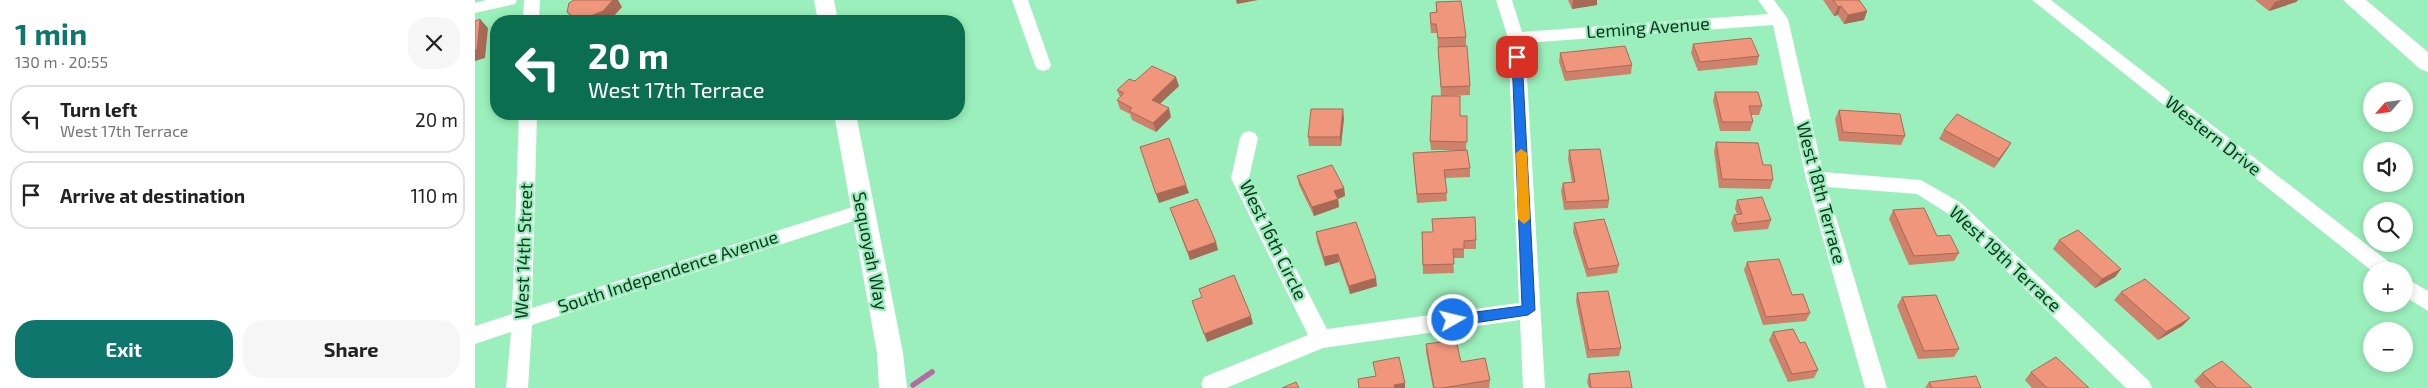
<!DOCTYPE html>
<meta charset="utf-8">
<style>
body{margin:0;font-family:"Exo 2",sans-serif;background:#f6f6f6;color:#222;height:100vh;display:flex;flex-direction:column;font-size:19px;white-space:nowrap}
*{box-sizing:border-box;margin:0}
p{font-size:16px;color:#767676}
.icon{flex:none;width:28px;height:28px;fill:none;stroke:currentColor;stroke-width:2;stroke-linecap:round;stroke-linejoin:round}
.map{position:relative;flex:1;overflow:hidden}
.sheet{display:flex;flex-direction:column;background:#fff;width:475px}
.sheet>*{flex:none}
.guide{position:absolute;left:15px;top:15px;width:475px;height:105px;border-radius:20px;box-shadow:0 2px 8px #0003;background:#0b6e4f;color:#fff;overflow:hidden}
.needle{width:32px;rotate:242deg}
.tools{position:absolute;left:1888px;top:82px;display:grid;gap:10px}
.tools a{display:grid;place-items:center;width:50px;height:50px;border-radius:50%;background:#fff;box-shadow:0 2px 8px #0003;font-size:25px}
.pin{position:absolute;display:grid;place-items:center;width:42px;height:42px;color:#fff;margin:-21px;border-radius:10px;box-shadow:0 2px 8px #0006}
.me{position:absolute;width:55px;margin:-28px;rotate:82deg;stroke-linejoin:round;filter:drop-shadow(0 0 4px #0008)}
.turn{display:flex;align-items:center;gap:18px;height:105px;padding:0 15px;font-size:22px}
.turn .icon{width:65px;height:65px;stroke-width:2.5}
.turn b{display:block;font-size:35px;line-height:42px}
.round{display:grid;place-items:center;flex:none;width:52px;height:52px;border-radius:20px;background:#f6f6f6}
.head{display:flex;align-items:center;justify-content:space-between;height:85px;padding:0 15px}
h1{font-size:30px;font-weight:700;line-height:38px;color:#0f766e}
.action{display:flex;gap:10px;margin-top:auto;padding:10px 15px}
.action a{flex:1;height:58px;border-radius:20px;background:#0f766e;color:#fff;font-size:20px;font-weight:700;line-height:58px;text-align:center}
.action a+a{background:#f6f6f6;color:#222}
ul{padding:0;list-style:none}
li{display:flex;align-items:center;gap:15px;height:68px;margin:0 10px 8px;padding:0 5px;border:2px solid #e0e0e0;border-radius:20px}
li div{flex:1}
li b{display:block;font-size:19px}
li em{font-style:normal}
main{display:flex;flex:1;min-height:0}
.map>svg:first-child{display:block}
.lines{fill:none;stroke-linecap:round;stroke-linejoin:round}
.stream{stroke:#b46ca2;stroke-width:5.5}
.minor{fill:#fff;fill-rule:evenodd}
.tertiary{fill:#fff;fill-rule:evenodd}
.wall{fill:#ce816b}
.shaded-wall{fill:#a86957}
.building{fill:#f0967c;stroke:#a86957}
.route{fill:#1a73e8;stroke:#114b97}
.slow{fill:#f59e0b}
.labels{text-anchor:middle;stroke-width:4.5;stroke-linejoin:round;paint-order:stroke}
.street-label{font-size:18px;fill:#103320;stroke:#9befbc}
</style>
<main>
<section class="sheet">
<div class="head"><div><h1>1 min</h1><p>130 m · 20:55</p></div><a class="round"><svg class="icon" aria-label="close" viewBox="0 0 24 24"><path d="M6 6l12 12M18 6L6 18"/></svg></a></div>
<ul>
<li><svg class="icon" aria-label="left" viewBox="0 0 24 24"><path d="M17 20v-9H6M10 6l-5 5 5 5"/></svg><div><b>Turn left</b><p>West 17th Terrace</p></div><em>20 m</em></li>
<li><svg class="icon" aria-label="arrive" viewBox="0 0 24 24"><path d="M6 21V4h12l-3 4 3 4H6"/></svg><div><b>Arrive at destination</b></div><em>110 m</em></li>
</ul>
<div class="action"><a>Exit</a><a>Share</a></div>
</section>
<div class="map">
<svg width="1953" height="388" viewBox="0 0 1953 388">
<rect width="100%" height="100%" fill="#9befbc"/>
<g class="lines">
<path class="stream" d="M438 385 457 372"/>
<path class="minor" d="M11 0H42L40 4 0 13V3Z
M49 0H65L64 21H48Z
M537 0H553L576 65 574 69 568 71 562 69 560 65Z
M1021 0H1037L1047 32 1293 14 1283 0H1299L1313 19 1348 172 1446 180 1486 203 1674 381 1677 388H1651L1472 213 1442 194 1352 187 1412 388H1390L1331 179 1298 25 1050 43 1070 388H1048L1045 320 848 348 751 388H728L726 384 729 377 833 335 756 178 765 138 768 133 774 131 780 133 783 138 774 178 852 329 1044 303 1033 38Z
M1557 0H1576L1918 265 1921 271H1897Z
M44 114H62L57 308 387 204 394 206 396 211 394 216 57 325 53 388H31L36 332 0 344V326L37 314Z
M1929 277 1953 291V311L1929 296Z"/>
<path class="tertiary" d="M339 0H359L363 21H343Z
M1868 0H1891L1953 52V72L1945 69Z
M359 114H381L428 353 432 388H404L402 353Z"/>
</g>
<path class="wall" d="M1093 0H1122V5L1097 9Z
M1348 0H1384L1392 11 1389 20 1369 24 1363 15 1359 16Z
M1780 0H1823L1821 2 1794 11Z
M961 2 991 37V46L995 86V95L967 96 985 116H992L991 150 995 168V177L970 178 972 201 942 203 938 153 987 150H956L955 141 966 96 963 47 962 33H956L955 22V13L961 12Z
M147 7 135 20 132 21H99L92 12Z
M1218 44 1284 56 1282 65 1223 71 1216 53Z
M1085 53 1157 65 1156 74 1090 81 1084 62Z
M660 81 704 86 685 104 696 117 681 132 657 120 655 114 645 109 642 100 645 97 642 90Z
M1240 92 1287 106 1284 115H1276L1278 122 1275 131H1245L1238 101Z
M1364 110 1430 136 1426 145 1364 141 1360 119Z
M869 118 866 146H834L833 137Z
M1469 130 1536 143 1531 151 1519 168 1464 139Z
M1241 142 1288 165 1298 180 1295 189 1244 188 1239 151Z
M1094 150 1134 200 1133 208 1089 210 1086 191 1088 183 1097 182 1093 159Z
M822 176 869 188 870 196 863 199 864 207 839 216 824 185Z
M1262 200 1296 220 1293 229 1259 232 1256 223 1259 215 1262 214 1260 209Z
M695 208 743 250 715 260Z
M1418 210 1462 236 1484 253 1479 261 1434 265 1414 219Z
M1099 223 1144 265 1142 273 1112 277 1098 232Z
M841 232 902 286 875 294 864 262 850 266 842 241Z
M947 232 1001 240V249H989V258H978L979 273 948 274Z
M1584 240 1646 269 1640 277 1620 288 1578 249Z
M1272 262 1335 313 1331 321 1288 325 1269 270Z
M1646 292 1715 318 1707 326 1683 340 1639 300Z
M1102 293 1146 348 1144 356 1112 358 1101 301Z
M1427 297 1484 349 1479 357 1443 359 1422 306Z
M1298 332 1325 343 1343 370 1339 378 1313 382 1294 340Z
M951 344 986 362 1015 380 1014 388H958L951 352Z
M1556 372 1614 388H1557L1550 380Z
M1727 373 1777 388H1726L1719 381Z
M1114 374 1157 388H1114L1112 382Z
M1454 382 1506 388H1450Z"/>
<path class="shaded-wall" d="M138 0H143L147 7 135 20 132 21H116L113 17Z
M761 0H783L762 4Z
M1098 0H1122V5L1097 9Z
M1806 0H1823L1821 2 1794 11 1800 2Z
M1366 6 1363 15 1359 16 1363 7Z
M1392 11 1389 20 1369 24 1373 15Z
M5 19 13 28 10 58 0 61V50Z
M701 77 704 86 680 108 677 100Z
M694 108 696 117 681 132 678 123Z
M868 109 869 118 866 146 865 137Z
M1536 143 1531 151 1519 168 1524 159Z
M711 185 714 193 684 203 681 194Z
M869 188 870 196 863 199 864 207 839 216 837 207 859 191Z
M741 242 743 250 715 260 713 252Z
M863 254 864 262 850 266 849 257Z
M1646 269 1640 277 1620 288 1627 279Z
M901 278 902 286 875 294 874 286Z
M776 316 778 324 732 342 729 334Z
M1715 318 1707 326 1683 340 1691 332Z
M930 383V388H919V385Z"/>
<path class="building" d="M99 0H138L128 11 113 17H99L92 12 94 3Z
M1358 0H1384L1392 11 1373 15 1366 6 1363 7Z
M986 1 991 37 963 38 961 24H956L955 13 962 12 961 2Z
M5 19 2 50H0V21Z
M1276 38 1284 56 1225 62 1218 44Z
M992 46 995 86 966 87 963 47Z
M1150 46 1157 65 1091 72 1085 53Z
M677 66 701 77 677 100 694 108 678 123 654 111 657 108 642 100 649 93 642 90 654 79 660 81Z
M1240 92H1283L1287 106H1274L1278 122H1247Z
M957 96H985V116H992V142L955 141Z
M836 109H868L865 137H833Z
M1364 110 1425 114 1430 136 1368 132Z
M1482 114 1536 143 1524 159 1469 130Z
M694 138 711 185 681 194 665 147Z
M1241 142 1283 143 1288 165H1296L1298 180 1247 179Z
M1125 149 1134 200 1091 202 1088 183 1100 182 1094 150Z
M992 150 995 168 969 170 972 193 942 194 938 153Z
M857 165 869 188 859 191 863 199 837 207 822 176Z
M1287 197 1296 220 1262 224 1259 215 1267 214 1262 200Z
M722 199 741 242 713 252 695 208Z
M1449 208 1462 236 1475 235 1484 253 1439 256 1418 210Z
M1000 217 1001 240 989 241V249H978L979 264 948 265 947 232H958L957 219Z
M1129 219 1144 265 1113 269 1099 223Z
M881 222 901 278 874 286 863 254 849 257 841 232Z
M1603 230 1646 269 1627 279 1584 240Z
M1304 259 1317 295 1328 294 1335 313 1291 317 1272 262Z
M759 275 776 316 729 334 717 301 727 297 724 289Z
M1670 279 1715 318 1691 332 1646 292Z
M1133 291 1146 348 1114 350 1102 293Z
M1461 295 1484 349 1449 351 1427 297Z
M1318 329 1325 343 1330 342 1343 370 1317 374 1298 332Z
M981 340 986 362 1010 358 1015 380 968 388H959L951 344Z
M924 357 930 383 919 385 920 388H884L883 379 901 376 898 362Z
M1581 357 1614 388H1572L1556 372Z
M1747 361 1777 388H1742L1727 373Z
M1154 371 1157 388H1116L1114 374Z
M1501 376 1506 388H1457L1454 382Z
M821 382 824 388H807Z"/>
<path class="route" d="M1042 54 1047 57 1060 310 1053 315 978 326 972 320 978 315 1047 306 1037 57Z"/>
<path class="slow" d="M1046 149 1052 153 1055 219 1049 224 1043 219 1041 153Z"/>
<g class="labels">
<g class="street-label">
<text transform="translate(1173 28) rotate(-4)" y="6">Leming Avenue</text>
<text transform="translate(1738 136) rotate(38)" y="6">Western Drive</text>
<text transform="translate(1346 193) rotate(75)" y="6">West 18th Terrace</text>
<text transform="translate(798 240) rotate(64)" y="6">West 16th Circle</text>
<text transform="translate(49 251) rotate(-88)" y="6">West 14th Street</text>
<text transform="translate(395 251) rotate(79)" y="6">Sequoyah Way</text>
<text transform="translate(1530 259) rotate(43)" y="6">West 19th Terrace</text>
<text transform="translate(193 272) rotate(-18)" y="6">South Independence Avenue</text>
</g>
</g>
</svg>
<div class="tools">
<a><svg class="needle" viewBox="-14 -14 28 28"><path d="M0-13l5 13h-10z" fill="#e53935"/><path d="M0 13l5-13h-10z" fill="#767676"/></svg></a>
<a><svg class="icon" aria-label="sound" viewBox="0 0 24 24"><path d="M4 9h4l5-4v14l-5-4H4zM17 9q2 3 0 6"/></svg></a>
<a><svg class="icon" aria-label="search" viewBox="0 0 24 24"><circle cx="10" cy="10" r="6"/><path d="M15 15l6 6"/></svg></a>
<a>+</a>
<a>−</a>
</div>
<div class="pin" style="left:1042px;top:57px;background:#d93025"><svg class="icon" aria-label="arrive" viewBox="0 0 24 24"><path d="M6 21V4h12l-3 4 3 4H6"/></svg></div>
<svg class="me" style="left:978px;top:320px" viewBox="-20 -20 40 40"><circle r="17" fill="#1a73e8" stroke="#fff" stroke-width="3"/><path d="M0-11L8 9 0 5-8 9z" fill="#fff"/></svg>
<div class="guide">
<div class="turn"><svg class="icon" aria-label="left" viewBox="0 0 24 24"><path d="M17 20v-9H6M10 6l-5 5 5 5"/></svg><div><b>20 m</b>West 17th Terrace</div></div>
</div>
</div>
</main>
